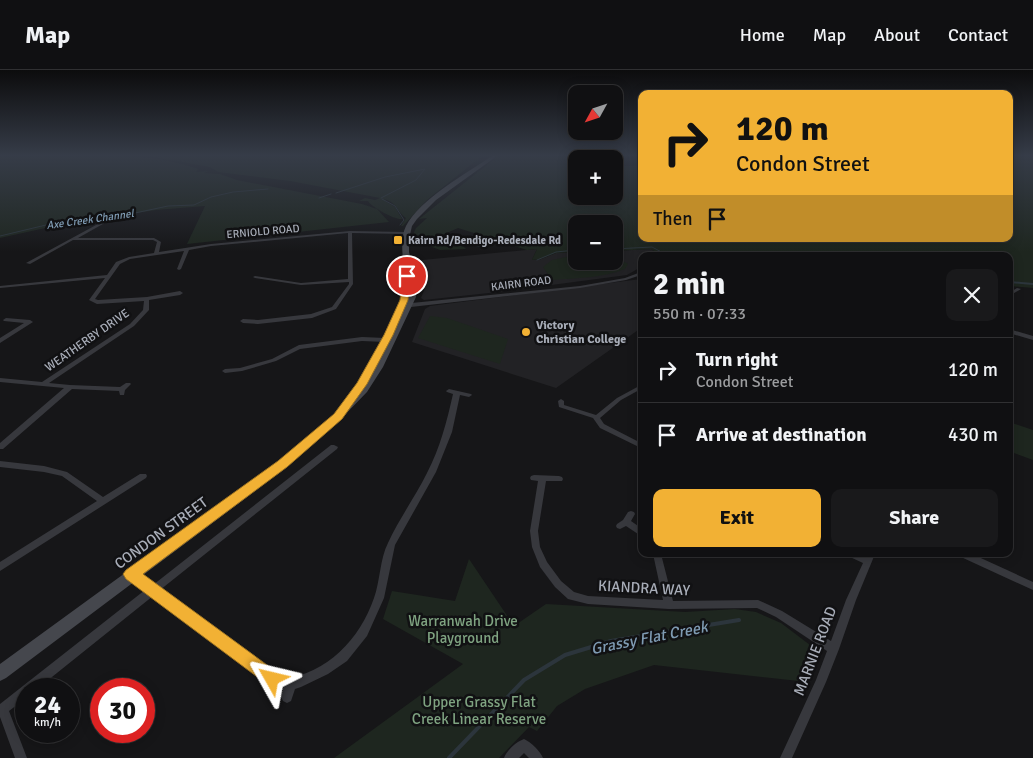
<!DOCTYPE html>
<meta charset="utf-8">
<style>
body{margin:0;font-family:Signika,sans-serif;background:#19191b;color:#f1f3f6;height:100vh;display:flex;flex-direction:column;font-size:19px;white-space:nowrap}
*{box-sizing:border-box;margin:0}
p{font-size:16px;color:#9c9d9f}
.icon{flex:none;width:28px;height:28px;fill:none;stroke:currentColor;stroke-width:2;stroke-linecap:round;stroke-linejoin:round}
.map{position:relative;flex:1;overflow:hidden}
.panel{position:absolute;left:638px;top:182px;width:375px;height:305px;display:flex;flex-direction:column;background:#101012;border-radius:10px;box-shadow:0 2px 12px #0003,0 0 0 1px #303032}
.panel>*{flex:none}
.guide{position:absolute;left:638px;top:20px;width:375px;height:152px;border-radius:10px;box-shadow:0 2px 12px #0003,0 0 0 1px #303032;background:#f2b134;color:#111;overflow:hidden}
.needle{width:32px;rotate:230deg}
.controls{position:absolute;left:568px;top:15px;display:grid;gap:10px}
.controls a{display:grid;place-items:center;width:55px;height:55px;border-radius:10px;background:#101012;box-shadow:0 2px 12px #0003,0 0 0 1px #303032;font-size:25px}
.speed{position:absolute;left:15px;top:608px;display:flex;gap:10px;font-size:25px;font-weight:700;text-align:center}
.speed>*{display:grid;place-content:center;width:65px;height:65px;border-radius:50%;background:#101012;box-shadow:0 2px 12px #0003,0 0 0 1px #303032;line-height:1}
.speed small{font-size:12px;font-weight:400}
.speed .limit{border:8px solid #d22;background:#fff;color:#111}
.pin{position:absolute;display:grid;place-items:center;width:42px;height:42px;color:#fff;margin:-21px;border:2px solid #fff;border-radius:50%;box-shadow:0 1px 5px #0007}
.me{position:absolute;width:55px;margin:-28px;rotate:307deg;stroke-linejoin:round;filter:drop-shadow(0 0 4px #0008)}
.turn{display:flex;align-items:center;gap:18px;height:105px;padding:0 15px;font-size:22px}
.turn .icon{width:65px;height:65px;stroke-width:2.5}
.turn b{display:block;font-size:35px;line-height:42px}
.then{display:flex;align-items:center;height:48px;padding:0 15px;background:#0003;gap:10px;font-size:19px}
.round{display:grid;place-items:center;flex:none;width:52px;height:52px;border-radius:10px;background:#19191b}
.headline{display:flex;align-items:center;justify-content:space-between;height:85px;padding:0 15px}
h1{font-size:30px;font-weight:700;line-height:38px}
.primary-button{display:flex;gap:10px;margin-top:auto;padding:10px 15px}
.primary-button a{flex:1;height:58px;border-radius:10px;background:#f2b134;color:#111;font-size:20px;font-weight:700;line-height:58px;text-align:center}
.primary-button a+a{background:#19191b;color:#f1f3f6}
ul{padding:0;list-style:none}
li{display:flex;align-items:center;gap:15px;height:65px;padding:0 15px;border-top:1px solid #303032}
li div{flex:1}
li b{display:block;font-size:19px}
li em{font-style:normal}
header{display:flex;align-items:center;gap:30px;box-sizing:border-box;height:70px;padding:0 25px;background:#101012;border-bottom:1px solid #303032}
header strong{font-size:24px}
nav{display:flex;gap:28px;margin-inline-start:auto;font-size:18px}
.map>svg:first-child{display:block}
.built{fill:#222225}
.green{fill:#1e261f}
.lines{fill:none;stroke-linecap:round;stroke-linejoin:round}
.stream-far2{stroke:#2c353c;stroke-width:1}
.stream-far1{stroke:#2c353c;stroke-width:2}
.stream{stroke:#2c353c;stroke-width:4}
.street{fill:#37383d;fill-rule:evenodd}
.secondary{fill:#45474d;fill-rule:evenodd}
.route{fill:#f2b134;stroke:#9d7322}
.poi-dot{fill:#f2b134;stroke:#111113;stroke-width:2}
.labels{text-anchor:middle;stroke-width:5;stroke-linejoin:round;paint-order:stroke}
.far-water-label{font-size:11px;font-style:italic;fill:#7f9bb3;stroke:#111113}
.far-street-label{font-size:11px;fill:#a8adb8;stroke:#111113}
.far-poi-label{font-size:11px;font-weight:bold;fill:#a8adb8;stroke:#111113;text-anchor:start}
.poi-label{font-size:12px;font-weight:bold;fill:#a8adb8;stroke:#111113;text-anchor:start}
.street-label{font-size:12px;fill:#a8adb8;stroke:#111113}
.near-street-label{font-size:15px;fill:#a8adb8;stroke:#111113}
.near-park-label{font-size:15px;fill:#7fa381;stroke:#111113}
.near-water-label{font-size:16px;font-style:italic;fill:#7f9bb3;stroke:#111113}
</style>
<header>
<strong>Map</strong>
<nav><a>Home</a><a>Map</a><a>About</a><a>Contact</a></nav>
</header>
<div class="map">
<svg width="1033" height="688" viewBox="0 0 1033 688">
<rect width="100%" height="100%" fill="#161618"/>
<path class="built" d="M537 179 532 190 541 189 556 183 576 182V191H614V181L651 179 661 186H641V197L627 205 498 222 424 230 421 228 425 218 422 190Z
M641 209V258L556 318 412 272 425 239 430 236Z"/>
<path class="green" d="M0 86C61 86 141 78 198 99L196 102 209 101 204 103 220 104 237 110 362 134 377 139 389 152 187 174 205 136 156 140 68 153 0 168Z
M148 86H482L427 130 403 156H401L406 148C396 141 397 131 382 129L395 137 402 149C394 150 370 136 368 131H359L365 128 375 130 380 128 290 111 218 102 210 97Z
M498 86H573L576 99V126H614V97L641 95V169H1009V86H1033V218L1009 216V186H661L651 179 614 181V154H576V182L556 183 541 189 532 190 537 179 527 180 458 158 440 166 459 172 466 179 440 180 411 169 416 158 427 148 419 149Z
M576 185V191H614V186L628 194 625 199C602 208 577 208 552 210L543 197 552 190Z
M430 246 447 248 508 269 500 294 418 268Z
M1009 352 1033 360V390L1009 381Z
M469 489 514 556 546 534 685 542 735 539 756 542 781 553 810 575 814 581V592L808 612 654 595 585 619 557 636 537 661 529 657 499 688H334L463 594 383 549 392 521 455 531Z"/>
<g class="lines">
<path class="stream-far2" d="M336 123 385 107 425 99 416 110 381 128
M319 128 331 124
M382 129 395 136 404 150 400 155
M419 164C445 183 458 169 485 178
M0 166 46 155 135 143 168 136 194 135 211 127 233 122 268 119
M614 179 652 177 669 186
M537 190 556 182 576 180"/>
<path class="stream-far1" d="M1009 212 1033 214"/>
<path class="stream" d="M449 688 524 610 565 585 611 571 739 550"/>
<path class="street" d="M109 148H110V150L78 168H154L161 172 159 182 211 174 350 161 406 162 408 163 406 164 352 163 353 214 336 239 312 248 258 254 243 253 240 251 243 249 258 250 311 244 332 237 349 214V212L301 215 255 208 253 207 255 206 301 213 348 209V163L211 176 189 180 181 199 179 200 177 199 184 181 130 189 120 194 95 229 98 230 147 227 180 221 183 223 180 225 149 230V240L134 256 49 313 70 315 120 317 126 313H130L131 314 125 320 124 325H120L119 321 72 319 3 379H0V373L64 318 0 312V308L42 312 130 254 143 240 144 231 97 234 89 230 105 208 0 218V216L107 205 116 192 129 187 154 183 157 172 153 170H73L30 194 26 193Z
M680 184 682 185V186H676Z
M641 202V205L626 210 580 218 402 238 399 236 402 234 580 216 625 208Z
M1017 218 1021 219 1009 226V223Z
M6 248 30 250 33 252 0 273V268L24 253 4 251 3 250Z
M1009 259 1033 266V270L1009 263Z
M362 267 385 268 388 270 385 272 362 271 300 279 276 291 242 301 225 303 222 301 225 299 240 298 272 289 299 275Z
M641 315V319L621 330 600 348 604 354 641 373V378L600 358 593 348 559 337 558 331 561 329 564 331V335L596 345 617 328Z
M449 319 471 324 472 325 469 327 460 325 452 362 436 402 395 475 384 528 367 566 347 591 328 604 301 617 295 619 291 631 287 633 283 631 281 627 283 620 277 619 153 526 37 619H26V628L9 641 27 688H15L0 647V634L145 520 129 508 127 505 129 502 132 501 135 502 153 515 331 375H334L338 377 337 379 160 520 282 609C327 604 360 569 374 528 380 512 380 488 388 473 399 449 415 427 427 403 440 378 447 351 453 324L447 322 446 321Z
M0 391 44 396 67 402 103 427 140 404H146L147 406 146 408 0 501V492L97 431 62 406 44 402 0 397Z
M534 405 559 406 562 407 563 409 562 411H546L538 461 540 477 547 492 561 511 574 522 588 526 663 530 653 484H661L673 531 758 530 782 541 831 571 846 530 863 493 850 487 849 484H861L866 486 867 484H875L856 530 839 579 826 612 792 688H780L816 610 827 581 776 547 757 538 669 539 588 534 568 529 555 517 540 497 532 477 530 461 538 411 531 410 530 408 531 406Z
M631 441 634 442 635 444 631 451 641 458V465L638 464 626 456 620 459 617 458 616 456 617 454 623 450 628 442Z
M960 484H972L1033 512V520L961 487Z
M524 669C531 672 540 681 543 688H529L524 683 519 688H504C507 680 516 672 524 669Z"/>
<path class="secondary" d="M492 86H497L436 130 417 149 412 156 409 169V182L417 212 416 227 383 297 367 322 334 356 287 397 6 608 0 611V594L279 391 326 352 360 318 375 297 408 227 409 212 405 192 403 190C402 179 401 166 406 156 420 129 467 103 492 86Z"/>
</g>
<linearGradient id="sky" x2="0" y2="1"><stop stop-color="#0c0c0d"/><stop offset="0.47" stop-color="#363c48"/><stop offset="1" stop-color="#363c48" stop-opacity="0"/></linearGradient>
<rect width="1033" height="182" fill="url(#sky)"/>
<path class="route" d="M407 203 411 206 408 230 393 265 367 314 342 349 287 397 143 504 278 603 281 609 278 616 272 618 126 509 123 504 126 500 278 391 334 344 357 313 384 265 400 230 403 206Z"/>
<g class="poi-dot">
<rect x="393" y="165" width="10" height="10" rx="2.5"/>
<circle cx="526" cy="262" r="5"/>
</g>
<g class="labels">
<g class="far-water-label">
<text transform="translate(90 149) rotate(-8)" y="4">Axe Creek Channel</text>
</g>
<g class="far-street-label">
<text transform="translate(263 161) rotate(-5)" y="4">ERNIOLD ROAD</text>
<text transform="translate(521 213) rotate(-7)" y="4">KAIRN ROAD</text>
</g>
<g class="far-poi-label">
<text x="408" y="174">Kairn Rd/Bendigo-Redesdale Rd</text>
</g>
<g class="poi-label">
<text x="536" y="259">Victory<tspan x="536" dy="14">Christian College</tspan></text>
</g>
<g class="street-label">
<text transform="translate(87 270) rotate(-35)" y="4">WEATHERBY DRIVE</text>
</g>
<g class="near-street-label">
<text transform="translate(161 463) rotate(-36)" y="5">CONDON STREET</text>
<text transform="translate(644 518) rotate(3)" y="5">KIANDRA WAY</text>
<text transform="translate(815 581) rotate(-69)" y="5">MARNIE ROAD</text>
</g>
<g class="near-park-label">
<text x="463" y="556">Warranwah Drive<tspan x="463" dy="17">Playground</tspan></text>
<text x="479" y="637">Upper Grassy Flat<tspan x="479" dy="17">Creek Linear Reserve</tspan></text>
</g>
<g class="near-water-label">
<text transform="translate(649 567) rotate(-11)" y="6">Grassy Flat Creek</text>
</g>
</g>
</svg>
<div class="controls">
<a><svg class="needle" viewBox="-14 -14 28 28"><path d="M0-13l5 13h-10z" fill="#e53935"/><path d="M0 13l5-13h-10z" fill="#9c9d9f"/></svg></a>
<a>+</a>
<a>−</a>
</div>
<div class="speed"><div>24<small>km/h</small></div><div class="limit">30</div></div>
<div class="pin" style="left:407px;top:206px;background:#d93025"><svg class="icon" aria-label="arrive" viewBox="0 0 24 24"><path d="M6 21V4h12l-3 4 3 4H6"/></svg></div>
<svg class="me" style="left:272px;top:609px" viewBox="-20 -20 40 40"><path d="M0-17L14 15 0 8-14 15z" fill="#f2b134" stroke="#fff" stroke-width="4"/></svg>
<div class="guide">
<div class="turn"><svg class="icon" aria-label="right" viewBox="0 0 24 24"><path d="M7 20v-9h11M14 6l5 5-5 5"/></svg><div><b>120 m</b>Condon Street</div></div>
<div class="then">Then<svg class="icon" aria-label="arrive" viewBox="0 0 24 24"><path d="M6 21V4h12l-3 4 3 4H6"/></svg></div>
</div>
<section class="panel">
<div class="headline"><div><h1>2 min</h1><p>550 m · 07:33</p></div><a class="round"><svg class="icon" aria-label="close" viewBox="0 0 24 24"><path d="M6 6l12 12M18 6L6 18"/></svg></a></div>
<ul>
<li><svg class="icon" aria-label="right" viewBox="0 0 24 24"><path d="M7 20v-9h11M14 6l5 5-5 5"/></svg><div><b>Turn right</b><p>Condon Street</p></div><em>120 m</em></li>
<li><svg class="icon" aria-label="arrive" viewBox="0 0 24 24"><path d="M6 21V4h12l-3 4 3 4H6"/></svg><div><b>Arrive at destination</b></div><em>430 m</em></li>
</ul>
<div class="primary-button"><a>Exit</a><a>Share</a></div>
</section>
</div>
